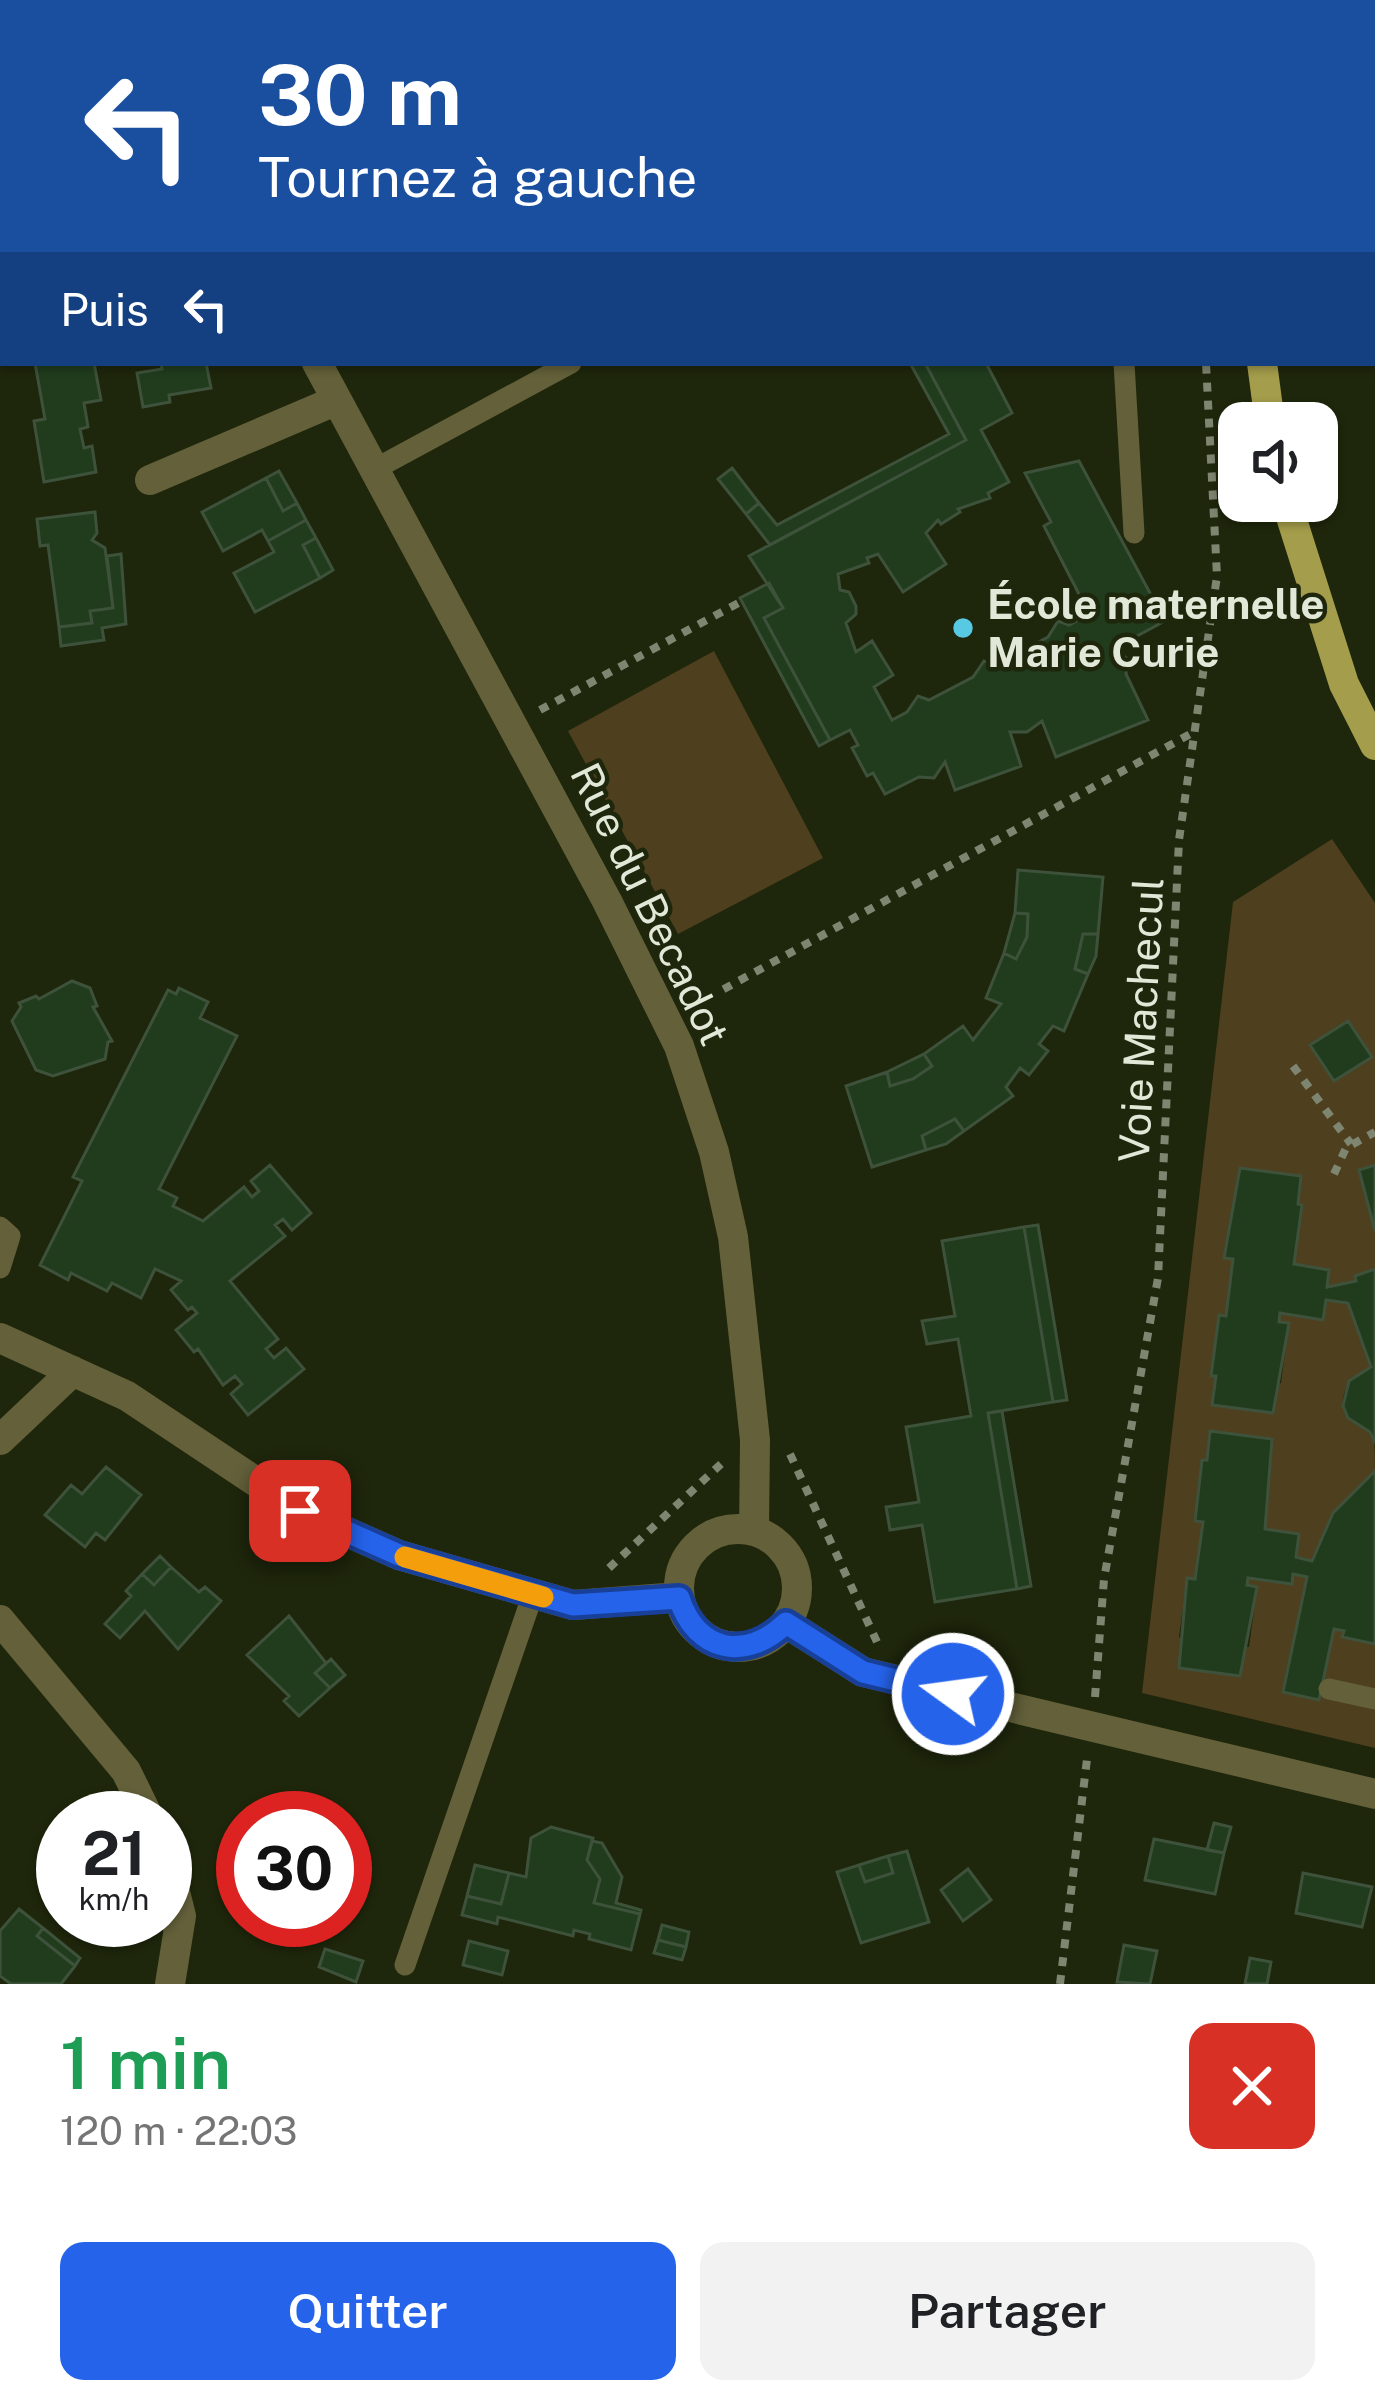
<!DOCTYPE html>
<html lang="fr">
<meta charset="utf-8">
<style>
body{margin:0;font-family:"Public Sans",sans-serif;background:#f2f2f2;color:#202124;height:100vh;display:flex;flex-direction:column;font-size:45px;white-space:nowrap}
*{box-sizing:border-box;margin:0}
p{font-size:39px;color:#757577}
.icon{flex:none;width:66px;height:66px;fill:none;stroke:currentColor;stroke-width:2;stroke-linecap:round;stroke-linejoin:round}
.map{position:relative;height:1984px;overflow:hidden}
.details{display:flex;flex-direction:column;background:#fff;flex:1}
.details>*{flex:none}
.guide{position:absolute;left:0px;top:0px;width:1377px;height:366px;box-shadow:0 3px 9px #0004;background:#1a4fa0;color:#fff;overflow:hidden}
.fabs{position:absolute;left:1218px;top:402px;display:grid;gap:24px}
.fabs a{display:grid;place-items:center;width:120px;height:120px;border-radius:24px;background:#fff;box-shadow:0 3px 9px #0004;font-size:60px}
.speed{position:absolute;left:36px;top:1791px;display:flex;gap:24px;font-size:60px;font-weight:700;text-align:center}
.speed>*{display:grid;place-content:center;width:156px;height:156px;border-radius:50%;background:#fff;box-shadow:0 3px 9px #0004;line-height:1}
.speed small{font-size:30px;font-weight:400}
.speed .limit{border:18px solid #d22;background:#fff;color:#111}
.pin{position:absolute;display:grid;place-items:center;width:102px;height:102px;color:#fff;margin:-51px;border-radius:24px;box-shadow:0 6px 18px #0006}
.me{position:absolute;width:132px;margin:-66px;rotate:284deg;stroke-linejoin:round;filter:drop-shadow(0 0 9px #0008)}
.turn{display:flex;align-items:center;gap:42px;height:252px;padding:0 60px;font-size:54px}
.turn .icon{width:156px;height:156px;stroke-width:2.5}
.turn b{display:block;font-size:84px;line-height:102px}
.then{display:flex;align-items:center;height:114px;padding:0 60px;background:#0003;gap:24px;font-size:45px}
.round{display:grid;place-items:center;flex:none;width:126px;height:126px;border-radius:24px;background:#f2f2f2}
.head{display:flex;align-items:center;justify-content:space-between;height:204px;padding:0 60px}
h1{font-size:72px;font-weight:600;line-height:90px;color:#1e9e55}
.button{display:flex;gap:24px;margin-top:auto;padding:24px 60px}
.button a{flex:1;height:138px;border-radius:24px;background:#2563eb;color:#fff;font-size:48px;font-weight:600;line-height:138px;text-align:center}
.button a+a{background:#f2f2f2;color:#202124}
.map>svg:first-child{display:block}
.green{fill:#4e3f1e;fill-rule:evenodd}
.building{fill:#203c1d;stroke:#3e523b;stroke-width:3}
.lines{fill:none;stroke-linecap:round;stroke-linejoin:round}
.path{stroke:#7e8570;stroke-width:8;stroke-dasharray:9 9;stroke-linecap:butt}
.lane{stroke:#63603a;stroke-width:21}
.street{stroke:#63603a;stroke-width:30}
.primary{stroke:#a49d4b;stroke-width:30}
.route-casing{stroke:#184099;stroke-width:30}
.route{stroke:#2563eb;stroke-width:21}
.slow{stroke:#f59e0b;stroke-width:21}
.poi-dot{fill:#58c9e3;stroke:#1e260b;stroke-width:4.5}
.labels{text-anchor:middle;stroke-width:9;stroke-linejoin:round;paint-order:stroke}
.poi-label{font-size:42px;font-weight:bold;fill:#e2e8d8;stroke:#1e260b;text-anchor:start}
.street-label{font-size:42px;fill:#e2e8d8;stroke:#1e260b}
</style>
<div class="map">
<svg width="1375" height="1984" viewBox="0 0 1375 1984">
<rect width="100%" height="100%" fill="#1e260b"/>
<path class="green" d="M714 651 823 858 678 934 568 731Z
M1332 839 1375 903V1165L1359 1171 1375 1231V1269L1356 1281 1327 1287 1329 1270 1294 1264 1302 1206 1298 1204 1301 1176 1240 1168 1225 1257 1233 1259 1226 1316H1219L1211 1375 1216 1376 1212 1404 1281 1383 1289 1324 1279 1322 1280 1313 1322 1319 1326 1300 1348 1303 1371 1367 1349 1381C1328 1426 1365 1419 1374 1440 1375 1449 1375 1462 1375 1471L1333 1513 1312 1561 1296 1557 1298 1534 1265 1529 1272 1439 1211 1431 1207 1460 1202 1461 1195 1520 1203 1522 1195 1579H1187L1179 1637 1183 1639 1180 1668 1240 1676 1244 1647H1249L1257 1588 1247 1585 1248 1578 1291 1584 1293 1574 1307 1577 1334 1629 1344 1631 1343 1637 1375 1644V1748L1142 1693 1233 902ZM1348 1021 1371 1056 1335 1080 1311 1045Z"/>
<path class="building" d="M35 363H94L101 400 84 403 88 427 80 429 84 448 92 446 96 472 44 482 34 421 45 419Z
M161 363H206L211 388 169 395 170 402 143 407 137 373 162 369Z
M910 363H925L966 440 770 545 746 514 759 503 777 525 949 434Z
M925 363H986L1012 413 981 430 1009 482 988 493 990 498 958 509 960 512 941 524 938 520 926 533 946 564 903 592 878 554 867 558 869 563 838 574 840 590 849 592 856 606V614L846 623 856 652 872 641 893 675 874 687 892 720 907 712 918 696 929 700 973 677 984 661 994 665 1048 637 1058 621 1069 625 1082 618 1078 610 1085 606 1044 526 1051 522 1025 473 1079 461 1165 621 1113 649 1128 659 1126 674 1148 720 1056 757 1042 721 1027 732H1010L1021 766 955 790 945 762 934 778 919 777 885 794 873 773 867 776 852 748 858 745 850 730 830 740 764 618 783 608 749 556 966 440Z
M732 468 759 503 746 514 718 479Z
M279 471 297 503 283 511 266 478Z
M266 478 283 511 297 503 306 520 268 541 262 530 223 551 202 512Z
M95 512 97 533 92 540 105 548 113 608 90 611 92 623 59 627 48 545 40 546 37 519Z
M306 520 316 538 303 545 320 578 255 612 234 573 274 552 268 541Z
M316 538 333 570 320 578 303 545Z
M121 554 126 624 102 628 104 640 61 646 59 627 92 623 90 611 113 608 107 556Z
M769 583 783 608 764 618 830 740 819 746 740 598Z
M1018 870 1103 877 1098 934H1083L1075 969 1088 974 1064 1031 1053 1026 1039 1044 1048 1051 1029 1075 1020 1068 1006 1087 1013 1096 964 1131 955 1119 922 1136 926 1150 872 1167 846 1086 887 1072 890 1086 913 1079 932 1066 924 1054 963 1026 973 1040 1001 1004 986 998 1004 953 1016 959 1027 937 1028 914 1015 913Z
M1015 913 1028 914 1027 937 1016 959 1004 953Z
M1083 934H1098L1096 956 1088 974 1075 969Z
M72 981 90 988 97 1006 93 1007 112 1041 108 1042 105 1059 53 1076 36 1070 12 1021 21 1007 19 1003 36 996 39 999Z
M179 988 208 1002 200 1018 237 1036 159 1189 177 1198 173 1206 203 1221 244 1187 252 1197 259 1191 251 1181 270 1165 311 1213 292 1230 283 1219 275 1225 285 1236 230 1281 278 1339 266 1349 274 1358 286 1348 304 1369 248 1415 231 1394 242 1384 235 1376 223 1385 198 1349 194 1352 176 1330 197 1313 192 1307 188 1310 171 1290 181 1281 155 1269 141 1298 112 1283 107 1291 71 1273 68 1280 40 1265 82 1181 73 1177 168 990 176 994Z
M1348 1021 1372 1057 1334 1081 1310 1045Z
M924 1054 932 1066 913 1079 890 1086 887 1072Z
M955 1119 964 1131 946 1144 926 1150 922 1136Z
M1375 1165V1231L1359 1170Z
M1240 1168 1301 1176 1298 1204 1302 1205 1294 1264 1329 1270 1327 1287 1356 1281 1355 1276 1375 1269V1443L1370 1432 1348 1418 1343 1406 1349 1381 1371 1367 1348 1303 1326 1300 1323 1320 1280 1313 1279 1322 1289 1323 1273 1413 1212 1405 1216 1376H1211L1219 1315 1226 1316 1233 1259 1224 1258Z
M1038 1225 1067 1400 1053 1402 1024 1227Z
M1024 1227 1053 1402 988 1413 1017 1589 935 1602 922 1525 890 1530 886 1507 919 1502 906 1427 971 1416 958 1339 927 1344 922 1321 955 1316 942 1241Z
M1002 1411 1031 1586 1017 1589 988 1413Z
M1210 1431 1272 1439 1265 1529 1299 1534 1296 1557 1312 1561 1333 1513 1375 1471V1644L1342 1637 1344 1631 1334 1629 1319 1700 1283 1692 1307 1577 1293 1574 1292 1584 1248 1578 1247 1585 1257 1587 1240 1676 1179 1668 1187 1578 1195 1579 1203 1522 1195 1521 1202 1460H1207Z
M106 1467 141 1495 105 1540 96 1533 85 1547 45 1515 71 1485 82 1494Z
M160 1556 171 1567 154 1585 142 1574Z
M171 1567 199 1592 205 1587 221 1601 178 1649 145 1611 120 1638 105 1624 131 1596 126 1591 142 1574 154 1585Z
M289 1616 326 1663 315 1673 330 1688 299 1716 284 1701 289 1696 247 1655Z
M331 1659 345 1675 330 1688 315 1673Z
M1214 1823 1231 1827 1224 1853 1207 1850Z
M551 1827 593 1838 587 1860 600 1879 594 1903 640 1914 631 1950 589 1939 590 1934 574 1930 573 1936 498 1917 497 1924 462 1915 467 1896 501 1904 509 1873 526 1877 531 1838Z
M1154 1839 1224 1853 1215 1894 1145 1880Z
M592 1841 602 1843 622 1877 616 1903 641 1910 640 1914 594 1903 600 1879 587 1860Z
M907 1851 929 1922 861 1943 837 1872 859 1865 865 1882 893 1873 888 1856Z
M345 1856 362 1862 345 1906Z
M888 1856 893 1873 865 1882 859 1865Z
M475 1865 509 1873 501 1904 467 1896Z
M968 1869 991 1900 963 1921 941 1890Z
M1303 1873 1372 1887 1362 1927 1296 1913Z
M19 1909 43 1928 37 1936 75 1966 61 1984H11L0 1976V1931Z
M662 1925 689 1932 686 1947 658 1940Z
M43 1928 80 1958 75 1966 37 1936Z
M658 1940 686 1947 682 1960 654 1953Z
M469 1941 508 1951 502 1975 463 1965Z
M1124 1945 1157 1951 1150 1984 1117 1982Z
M325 1949 363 1961 356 1982 319 1967Z
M1250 1958 1271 1962 1267 1984H1245Z"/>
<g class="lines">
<path class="path" d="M1175 0V3
M540 710 742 601
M676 968 681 965 702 1001 1194 732
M1293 1066 1351 1144
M1334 1174 1346 1148 1375 1132
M790 1454 877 1642
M609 1568 721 1464
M1095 1697 1104 1579 1158 1278 1179 840 1217 576 1206 363
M1060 1984 1087 1759"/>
<path class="lane" d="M1124 363 1134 533
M375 469 571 363
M0 1227 10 1236 0 1268
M1329 1689 1375 1699
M405 1965 533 1594"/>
<path class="street" d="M235 0V3
M762 0 768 3
M612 3 627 0
M934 3 950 0
M0 116H3
M317 363 607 901 679 1046 714 1152 733 1237 755 1440 754 1531
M150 480 335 401
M0 1338 127 1396 300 1511 399 1555 573 1605 679 1597
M0 1440 73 1371
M679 1588a59 59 0 1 1 118 0a59 59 0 1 1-118 0Z
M0 1620 126 1771 149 1818
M786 1623 863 1672 1375 1794
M165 1851 181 1916 170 1984"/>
<path class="primary" d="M1258 3V0
M1262 363 1270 423
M1286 501 1344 684 1375 745"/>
</g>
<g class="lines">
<g class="route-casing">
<path id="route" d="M300 1511 399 1555 573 1605 679 1598C696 1652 746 1662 786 1623L863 1672 953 1694"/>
</g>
<use href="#route" class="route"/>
<path class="slow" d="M405 1557 543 1597"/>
</g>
<circle class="poi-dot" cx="963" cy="628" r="12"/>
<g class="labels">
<g class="poi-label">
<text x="987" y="619">École maternelle<tspan x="987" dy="48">Marie Curie</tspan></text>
</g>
<g class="street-label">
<text transform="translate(650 904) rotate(64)" y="15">Rue du Becadot</text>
<text transform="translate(1141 1020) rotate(-87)" y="15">Voie Machecul</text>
</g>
</g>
</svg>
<div class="fabs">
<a><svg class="icon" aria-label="sound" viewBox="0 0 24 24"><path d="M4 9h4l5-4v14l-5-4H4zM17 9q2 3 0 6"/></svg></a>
</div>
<div class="speed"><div>21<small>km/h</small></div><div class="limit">30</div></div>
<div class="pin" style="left:300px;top:1511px;background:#d93025"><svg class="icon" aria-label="arrive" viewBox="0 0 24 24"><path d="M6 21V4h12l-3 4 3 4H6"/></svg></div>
<svg class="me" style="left:953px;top:1694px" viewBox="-20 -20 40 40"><circle r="17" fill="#2563eb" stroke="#fff" stroke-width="3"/><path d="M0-11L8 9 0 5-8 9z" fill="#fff"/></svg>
<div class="guide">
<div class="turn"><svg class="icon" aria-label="left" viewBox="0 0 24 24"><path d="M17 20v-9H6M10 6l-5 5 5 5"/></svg><div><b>30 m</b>Tournez à gauche</div></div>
<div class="then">Puis<svg class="icon" aria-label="left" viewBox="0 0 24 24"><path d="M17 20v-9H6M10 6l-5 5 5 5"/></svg></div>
</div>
</div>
<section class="details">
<div class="head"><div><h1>1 min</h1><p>120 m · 22:03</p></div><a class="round" style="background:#d93025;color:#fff"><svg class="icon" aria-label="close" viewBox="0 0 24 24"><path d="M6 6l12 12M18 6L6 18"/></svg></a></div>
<div class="button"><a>Quitter</a><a>Partager</a></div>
</section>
